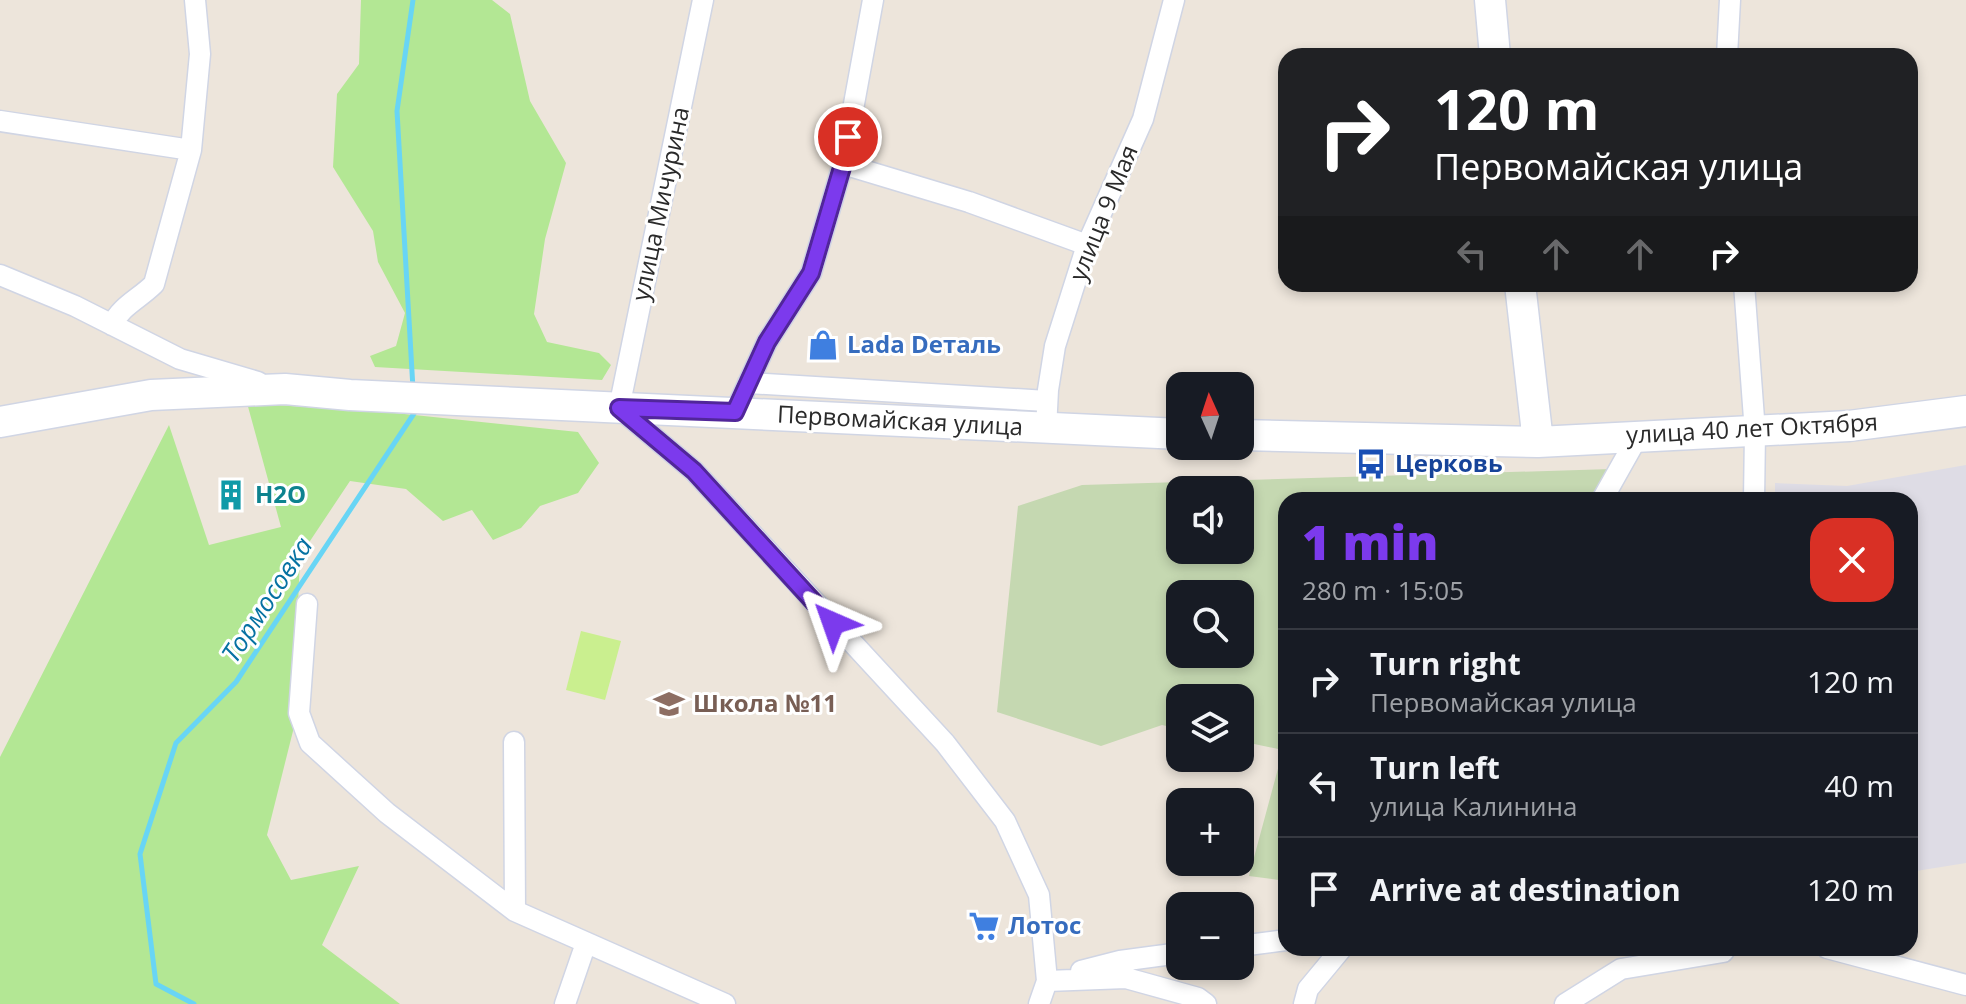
<!DOCTYPE html>
<meta charset="utf-8">
<style>
body{margin:0;font-family:"Open Sans",sans-serif;background:#242831;color:#f1f3f6;height:100vh;display:flex;flex-direction:column;font-size:30px;white-space:nowrap}
*{box-sizing:border-box;margin:0}
p{font-size:26px;color:#9ea1a6}
.icon{flex:none;width:44px;height:44px;fill:none;stroke:currentColor;stroke-width:2;stroke-linecap:round;stroke-linejoin:round}
.map{position:relative;flex:1;overflow:hidden}
.drawer{position:absolute;left:1278px;top:492px;width:640px;height:464px;display:flex;flex-direction:column;background:#171b24;border-radius:24px;box-shadow:0 4px 12px #0003}
.drawer>*{flex:none}
.banner{position:absolute;left:1278px;top:48px;width:640px;height:244px;border-radius:24px;box-shadow:0 4px 12px #0003;background:#202124;color:#fff;overflow:hidden}
.needle{width:52px;rotate:357deg}
.controls{position:absolute;left:1166px;top:372px;display:grid;gap:16px}
.controls a{display:grid;place-items:center;width:88px;height:88px;border-radius:16px;background:#171b24;box-shadow:0 4px 12px #0003;font-size:40px}
.pin{position:absolute;display:grid;place-items:center;width:68px;height:68px;color:#fff;margin:-34px;border:4px solid #fff;border-radius:50%;box-shadow:0 2px 8px #0007}
.me{position:absolute;width:88px;margin:-44px;rotate:317deg;stroke-linejoin:round;filter:drop-shadow(0 0 6px #0008)}
.turn{display:flex;align-items:center;gap:28px;height:168px;padding:0 24px;font-size:36px}
.turn .icon{width:104px;height:104px;stroke-width:2.5}
.turn b{display:block;font-size:56px;line-height:68px}
.lanes{display:flex;align-items:center;height:76px;padding:0 24px;background:#0003;justify-content:center;gap:40px;direction:ltr}
.lanes .off{opacity:.35}
.round{display:grid;place-items:center;flex:none;width:84px;height:84px;border-radius:24px;background:#242831}
.summary{display:flex;align-items:center;justify-content:space-between;height:136px;padding:0 24px}
h1{font-size:48px;font-weight:800;line-height:60px;color:#7c3aed}
ul{padding:0;list-style:none}
li{display:flex;align-items:center;gap:24px;height:104px;padding:0 24px;border-top:2px solid #363941}
li div{flex:1}
li b{display:block;font-size:30px}
li em{font-style:normal}
.map>svg:first-child{display:block}
.industrial{fill:#dedce5}
.green{fill:#b3e794}
.cemetery{fill:#c5d8b1;fill-rule:evenodd}
.pitch{fill:#caef8f}
.lines{fill:none;stroke-linecap:round;stroke-linejoin:round}
.stream{stroke:#68d5f5;stroke-width:5}
.minor-casing{stroke:#d0d5e4;stroke-width:23}
.secondary-casing{stroke:#d0d5e4;stroke-width:33}
.minor{stroke:#fff;stroke-width:20}
.secondary{stroke:#fff;stroke-width:30}
.route-casing{stroke:#51269a;stroke-width:20}
.route{stroke:#7c3aed;stroke-width:14}
.labels{text-anchor:middle;stroke-width:6;stroke-linejoin:round;paint-order:stroke}
.street-label{font-size:24px;fill:#2a2a2a;stroke:#fff}
.shop-label{font-size:24px;font-weight:bold;fill:#366cbe;stroke:#fff;text-anchor:start}
.transit-label{font-size:24px;font-weight:bold;fill:#164399;stroke:#fff;text-anchor:start}
.culture-label{font-size:24px;font-weight:bold;fill:#0d838f;stroke:#fff;text-anchor:start}
.education-label{font-size:24px;font-weight:bold;fill:#785e54;stroke:#fff;text-anchor:start}
.water-label{font-size:26px;font-style:italic;fill:#0672a2;stroke:#fff}
</style>
<div class="map">
<svg width="1966" height="1004" viewBox="0 0 1966 1004">
<rect width="100%" height="100%" fill="#ede5db"/>
<path class="industrial" d="M1966 465V863L1910 872V500H1775V483L1847 486Z"/>
<path class="green" d="M361 0H492L510 14 530 101 566 163 545 239 534 314 547 342 599 353 611 365 602 380 375 367 370 356 396 346 405 313 378 262 373 231 333 167 337 94 359 64Z
M247 403 395 413 578 432 599 463 578 493 540 506 521 528 493 540 472 510 443 521 406 489 350 481 300 556 293 731 267 835 291 880 359 866 322 945 400 1004H0V757L169 425 209 545 281 527Z"/>
<path class="cemetery" d="M1611 469 1594 500H1286V881L1249 876 1283 750 1240 741V698H1180V729L1162 725 1101 746 997 712 1018 506 1082 485ZM1180 490H1240V550H1180ZM1180 594H1240V654H1180Z"/>
<path class="pitch" d="M581 631 621 641 605 700 566 690Z"/>
<g class="lines">
<path class="stream" d="M413 389 397 111 413 0
M194 1004 156 984 140 854 176 743 236 682 415 412 414 407"/>
<g class="minor-casing">
<path id="minor" d="M703 0 619 408 694 471 945 743 1005 821 1039 895 1047 981 1039 1004
M1727 56 1730 0
M0 121 191 150
M843 164 969 202 1087 245
M0 275 75 306 180 359 258 382
M1744 284 1755 432 1754 500
M112 325C121 306 139 299 154 284L191 150 200 54 195 0
M748 383 1047 401
M735 412 767 342 811 273 843 164 873 0
M1046 429 1048 390 1055 346 1087 245 1143 119 1174 0
M1602 500 1638 436
M307 604 299 713 310 743 387 813 515 911 725 1004
M514 742 515 911
M1240 946 1286 940
M1827 948 1966 985
M1081 971 1120 961 1180 953
M1047 981 1126 978 1198 998 1206 1004
M565 1004 586 943
M1304 1004 1308 989 1342 948
M1565 1004 1621 969 1723 952 1726 948"/>
</g>
<g class="secondary-casing">
<path id="secondary" d="M1490 0 1495 56
M1520 284 1538 442
M0 422 151 395 285 389 350 395 1180 434
M1240 435 1538 442 1849 426 1966 411"/>
</g>
<use href="#minor" class="minor"/>
<use href="#secondary" class="secondary"/>
</g>
<g class="lines">
<g class="route-casing">
<path id="route" d="M833 623 694 471 619 408 735 412 767 342 811 273 843 164 848 137"/>
</g>
<use href="#route" class="route"/>
</g>
<defs>
<g id="shop-bare" transform="scale(2.4)"><path d="M-5-2.5h2.3a2.7 3.5 0 0 1 5.4 0H5L5.5 6h-11ZM-1.5-2.5h3a1.5 2.3 0 0 0-3 0Z" fill="#3f7fe0" stroke="#fff" stroke-width="2.5" paint-order="stroke"/></g>
<g id="bus-bare" transform="scale(2.4)"><path d="M-5-6H5V4H4V6H2V4H-2V6H-4V4H-5ZM-3.5-4V0h7V-4ZM-3.5 1.2v1.5H-2V1.2ZM2 1.2v1.5H3.5V1.2Z" fill="#1a4fb4" stroke="#fff" stroke-width="2.5" paint-order="stroke"/></g>
<g id="building-bare" transform="scale(2.4)"><path d="M-4-6H4V6H1V3H-1V6H-4ZM-2.5-4.3h1.7v1.8h-1.7ZM.8-4.3h1.7v1.8H.8ZM-2.5-1h1.7V.8h-1.7ZM.8-1h1.7V.8H.8Z" fill="#0f9aa8" stroke="#fff" stroke-width="2.5" paint-order="stroke"/></g>
<g id="school-bare" transform="scale(2.4)"><path d="M0-5L7-2L0 1L-7-2ZM-4 1L0 2.5L4 1V4Q0 6-4 4Z" fill="#8d6e63" stroke="#fff" stroke-width="2.5" paint-order="stroke"/></g>
<g id="supermarket-bare" transform="scale(2.4)"><path d="M-6-5.5h2.5l.6 2H6L4.5 2H-2.5L-4.4-4H-6ZM-1.5 3.2a1.3 1.3 0 1 0 .1 0ZM3 3.2a1.3 1.3 0 1 0 .1 0Z" fill="#3f7fe0" stroke="#fff" stroke-width="2.5" paint-order="stroke"/></g>
</defs>
<g fill-rule="evenodd">
<use href="#shop-bare" x="823" y="345"/>
<use href="#bus-bare" x="1371" y="464"/>
<use href="#building-bare" x="231" y="495"/>
<use href="#school-bare" x="669" y="704"/>
<use href="#supermarket-bare" x="984" y="926"/>
</g>
<g class="labels">
<g class="street-label">
<text transform="translate(661 204) rotate(-78)" y="8">улица Мичурина</text>
<text transform="translate(1104 213) rotate(-68)" y="8">улица 9 Мая</text>
<text transform="translate(900 421) rotate(3)" y="8">Первомайская улица</text>
<text transform="translate(1752 429) rotate(-3)" y="8">улица 40 лет Октября</text>
</g>
<g class="shop-label">
<text x="847" y="353">Lada Dеталь</text>
<text x="1008" y="934">Лотос</text>
</g>
<g class="transit-label">
<text x="1395" y="472">Церковь</text>
</g>
<g class="culture-label">
<text x="255" y="503">H2O</text>
</g>
<g class="education-label">
<text x="693" y="712">Школа №11</text>
</g>
<g class="water-label">
<text transform="translate(267 600) rotate(-57)" y="9">Тормосовка</text>
</g>
</g>
</svg>
<div class="controls">
<a><svg class="needle" viewBox="-14 -14 28 28"><path d="M0-13l5 13h-10z" fill="#e53935"/><path d="M0 13l5-13h-10z" fill="#9ea1a6"/></svg></a>
<a><svg class="icon" aria-label="sound" viewBox="0 0 24 24"><path d="M4 9h4l5-4v14l-5-4H4zM17 9q2 3 0 6"/></svg></a>
<a><svg class="icon" aria-label="search" viewBox="0 0 24 24"><circle cx="10" cy="10" r="6"/><path d="M15 15l6 6"/></svg></a>
<a><svg class="icon" aria-label="layers" viewBox="0 0 24 24"><path d="M12 4l9 5-9 5-9-5zM3 14l9 5 9-5"/></svg></a>
<a>+</a>
<a>−</a>
</div>
<div class="pin" style="left:848px;top:137px;background:#d93025"><svg class="icon" aria-label="arrive" viewBox="0 0 24 24"><path d="M6 21V4h12l-3 4 3 4H6"/></svg></div>
<svg class="me" style="left:833px;top:623px" viewBox="-20 -20 40 40"><path d="M0-17L14 15 0 8-14 15z" fill="#7c3aed" stroke="#fff" stroke-width="4"/></svg>
<div class="banner">
<div class="turn"><svg class="icon" aria-label="right" viewBox="0 0 24 24"><path d="M7 20v-9h11M14 6l5 5-5 5"/></svg><div><b>120 m</b>Первомайская улица</div></div>
<div class="lanes"><svg class="icon off" aria-label="left" viewBox="0 0 24 24"><path d="M17 20v-9H6M10 6l-5 5 5 5"/></svg><svg class="icon off" aria-label="ahead" viewBox="0 0 24 24"><path d="M12 20V5M6 11l6-6 6 6"/></svg><svg class="icon off" aria-label="ahead" viewBox="0 0 24 24"><path d="M12 20V5M6 11l6-6 6 6"/></svg><svg class="icon" aria-label="right" viewBox="0 0 24 24"><path d="M7 20v-9h11M14 6l5 5-5 5"/></svg></div>
</div>
<section class="drawer">
<div class="summary"><div><h1>1 min</h1><p>280 m · 15:05</p></div><a class="round" style="background:#d93025;color:#fff"><svg class="icon" aria-label="close" viewBox="0 0 24 24"><path d="M6 6l12 12M18 6L6 18"/></svg></a></div>
<ul>
<li><svg class="icon" aria-label="right" viewBox="0 0 24 24"><path d="M7 20v-9h11M14 6l5 5-5 5"/></svg><div><b>Turn right</b><p>Первомайская улица</p></div><em>120 m</em></li>
<li><svg class="icon" aria-label="left" viewBox="0 0 24 24"><path d="M17 20v-9H6M10 6l-5 5 5 5"/></svg><div><b>Turn left</b><p>улица Калинина</p></div><em>40 m</em></li>
<li><svg class="icon" aria-label="arrive" viewBox="0 0 24 24"><path d="M6 21V4h12l-3 4 3 4H6"/></svg><div><b>Arrive at destination</b></div><em>120 m</em></li>
</ul>
</section>
</div>
